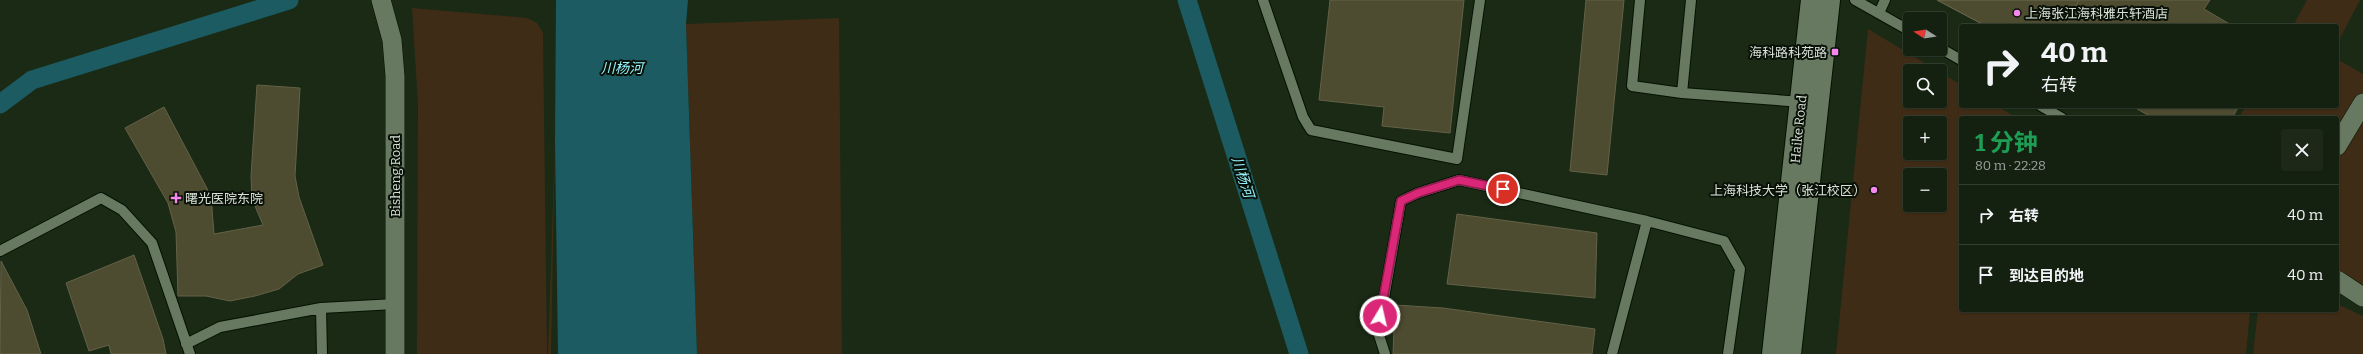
<!DOCTYPE html>
<html lang="zh">
<meta charset="utf-8">
<style>
body{margin:0;font-family:Bitter,"Noto Sans SC",serif;background:#1d2819;color:#f1f3f6;height:100vh;display:flex;flex-direction:column;font-size:15px;white-space:nowrap}
*{box-sizing:border-box;margin:0}
p{font-size:13px;color:#9da39f}
.icon{flex:none;width:22px;height:22px;fill:none;stroke:currentColor;stroke-width:2;stroke-linecap:round;stroke-linejoin:round}
.map{position:relative;flex:1;overflow:hidden}
.panel{position:absolute;left:1959px;top:116px;width:380px;height:196px;display:flex;flex-direction:column;background:#142010;border-radius:4px;box-shadow:0 1px 3px #0004,0 0 0 1px #333e30}
.panel>*{flex:none}
.top-card{position:absolute;left:1959px;top:24px;width:380px;height:84px;border-radius:4px;box-shadow:0 1px 3px #0004,0 0 0 1px #333e30;background:#142010;color:#f1f3f6;overflow:hidden}
.needle{width:26px;rotate:282deg}
.buttons{position:absolute;left:1903px;top:12px;display:grid;gap:8px}
.buttons a{display:grid;place-items:center;width:44px;height:44px;border-radius:4px;background:#142010;box-shadow:0 1px 3px #0004,0 0 0 1px #333e30;font-size:20px}
.pin{position:absolute;display:grid;place-items:center;width:34px;height:34px;color:#fff;margin:-17px;border:2px solid #fff;border-radius:50%;box-shadow:0 1px 4px #0007}
.me{position:absolute;width:44px;margin:-22px;rotate:9deg;stroke-linejoin:round;filter:drop-shadow(0 0 3px #0008)}
.turn{display:flex;align-items:center;gap:14px;height:84px;padding:0 16px;font-size:18px}
.turn .icon{width:52px;height:52px;stroke-width:2.5}
.turn b{display:block;font-size:28px;line-height:34px}
.round{display:grid;place-items:center;flex:none;width:42px;height:42px;border-radius:4px;background:#1d2819}
.headline{display:flex;align-items:center;justify-content:space-between;height:68px;padding:0 16px}
h1{font-size:24px;font-weight:700;line-height:30px;color:#1e9e55}
ul{padding:0;list-style:none}
li{display:flex;align-items:center;gap:12px;height:60px;padding:0 16px;border-top:1px solid #333e30}
li div{flex:1}
li b{display:block;font-size:15px}
li em{font-style:normal}
.map>svg:first-child{display:block}
.green{fill:#3f2c16;fill-rule:evenodd}
.water{fill:#1b5b61}
.lines{fill:none;stroke-linecap:round;stroke-linejoin:round}
.canal{stroke:#1b5b61;stroke-width:19}
.building{fill:#4d4b30;stroke:#646246}
.lane-casing{stroke:#051202;stroke-width:12}
.street-casing{stroke:#051202;stroke-width:20}
.secondary-casing{stroke:#051202;stroke-width:24}
.lane{stroke:#677961;stroke-width:10}
.street{stroke:#677961;stroke-width:19}
.secondary{stroke:#677961;stroke-width:22}
.route-casing{stroke:#8e194d;stroke-width:10}
.route{stroke:#db2777;stroke-width:7}
.poi-dot{fill:#f688ed;stroke:#091007;stroke-width:1.5}
.labels{text-anchor:middle;stroke-width:4;stroke-linejoin:round;paint-order:stroke}
.poi-label{font-size:13px;fill:#d7e1d4;stroke:#091007;text-anchor:start}
.street-label{font-size:13px;fill:#d7e1d4;stroke:#091007}
.water-label{font-size:14px;font-style:italic;fill:#92f3fe;stroke:#091007}
</style>
<div class="map">
<svg width="2363" height="354" viewBox="0 0 2363 354">
<rect width="100%" height="100%" fill="#1a2a15"/>
<path class="green" d="M2307 0H2360L2337 44V26H2293Z
M412 8 527 18 537 23 543 33 547 354H417L418 104Z
M839 18 842 354H697L686 24Z
M1868 29 1938 71H1910V101H1940V72L1961 85V106H1997L2017 118H1961V310H2250L2246 354H1836ZM1910 123H1940V153H1910ZM1910 175H1940V205H1910Z
M2337 59 2363 74V297L2337 280V118H2239L2246 106H2337Z
M555 142 551 354H548Z
M2337 304 2363 316V354H2253L2258 310H2337Z"/>
<path class="water" d="M556 0H688L686 24 697 354H558L555 142Z"/>
<g class="lines">
<path class="canal" d="M1187 0 1299 354
M0 104 32 80 289 0"/>
</g>
<path class="building" d="M1330 0H1464L1450 133 1382 126 1384 107 1319 100Z
M1586 0H1624L1607 175 1570 171Z
M1937 0H2210L2204 9 2233 26H1986Z
M1937 0H2079L2065 26H1986Z
M257 85 300 88 295 176 299 197 323 265 298 274 279 289 255 296 230 301 206 296H178L176 232 168 203 125 128 164 107 211 196 214 234 263 225 252 199 251 176Z
M2132 106H2239L2232 118H2153Z
M1457 214 1597 233 1595 298 1447 284Z
M134 255 163 339 166 354H111L109 345 89 351 66 283Z
M1 261 27 310 41 354H0Z
M1395 305 1443 308 1595 329 1592 354H1393Z"/>
<g class="lines">
<g class="lane-casing">
<path id="lane" d="M1263 0 1303 117 1311 130 1457 159 1480 0
M1640 0 1632 86 1682 93 1802 102
M1855 0 1910 31
M1879 13 1885 0
M1940 48 1961 60
M1682 93 1691 0
M2041 106 2062 118
M0 251 101 198 122 210 152 243 190 354
M321 308 395 304
M186 344 220 327 321 308 322 354
M1385 354 1378 332 1401 201 1418 193 1459 180 1647 221 1724 241 1740 269 1728 354
M1612 354 1647 221"/>
</g>
<g class="street-casing">
<path id="street" d="M381 0 392 40 395 76V354
M2337 146 2363 103
M2337 280 2363 297"/>
</g>
<g class="secondary-casing">
<path id="secondary" d="M1773 354 1812 0
M1790 354 1829 0"/>
</g>
<use href="#lane" class="lane"/>
<use href="#street" class="street"/>
<use href="#secondary" class="secondary"/>
</g>
<g class="lines">
<g class="route-casing">
<path id="route" d="M1380 316 1401 201 1418 193 1459 180 1503 189"/>
</g>
<use href="#route" class="route"/>
</g>
<g class="poi-dot">
<circle cx="2017" cy="13" r="4"/>
<rect x="1831" y="48" width="8" height="8" rx="2"/>
<circle cx="1874" cy="190" r="4"/>
<path d="M174 192h4v4h4v4h-4v4h-4v-4h-4v-4h4z"/>
</g>
<g class="labels">
<g class="poi-label">
<text x="2025" y="18">上海张江海科雅乐轩酒店</text>
<text x="1827" y="57" text-anchor="end">海科路科苑路</text>
<text x="1866" y="195" text-anchor="end">上海科技大学（张江校区）</text>
<text x="185" y="203">曙光医院东院</text>
</g>
<g class="street-label">
<text transform="translate(1798 129) rotate(-84)" y="5">Haike Road</text>
<text transform="translate(395 176) rotate(-90)" y="5">Bisheng Road</text>
</g>
<g class="water-label">
<text x="622" y="73">川杨河</text>
<text transform="translate(1243 177) rotate(72)" y="5">川杨河</text>
</g>
</g>
</svg>
<div class="buttons">
<a><svg class="needle" viewBox="-14 -14 28 28"><path d="M0-13l5 13h-10z" fill="#e53935"/><path d="M0 13l5-13h-10z" fill="#9da39f"/></svg></a>
<a><svg class="icon" aria-label="search" viewBox="0 0 24 24"><circle cx="10" cy="10" r="6"/><path d="M15 15l6 6"/></svg></a>
<a>+</a>
<a>−</a>
</div>
<div class="pin" style="left:1503px;top:189px;background:#d93025"><svg class="icon" aria-label="arrive" viewBox="0 0 24 24"><path d="M6 21V4h12l-3 4 3 4H6"/></svg></div>
<svg class="me" style="left:1380px;top:316px" viewBox="-20 -20 40 40"><circle r="17" fill="#db2777" stroke="#fff" stroke-width="3"/><path d="M0-11L8 9 0 5-8 9z" fill="#fff"/></svg>
<div class="top-card">
<div class="turn"><svg class="icon" aria-label="right" viewBox="0 0 24 24"><path d="M7 20v-9h11M14 6l5 5-5 5"/></svg><div><b>40 m</b>右转</div></div>
</div>
<section class="panel">
<div class="headline"><div><h1>1 分钟</h1><p>80 m · 22:28</p></div><a class="round"><svg class="icon" aria-label="close" viewBox="0 0 24 24"><path d="M6 6l12 12M18 6L6 18"/></svg></a></div>
<ul>
<li><svg class="icon" aria-label="right" viewBox="0 0 24 24"><path d="M7 20v-9h11M14 6l5 5-5 5"/></svg><div><b>右转</b></div><em>40 m</em></li>
<li><svg class="icon" aria-label="arrive" viewBox="0 0 24 24"><path d="M6 21V4h12l-3 4 3 4H6"/></svg><div><b>到达目的地</b></div><em>40 m</em></li>
</ul>
</section>
</div>
